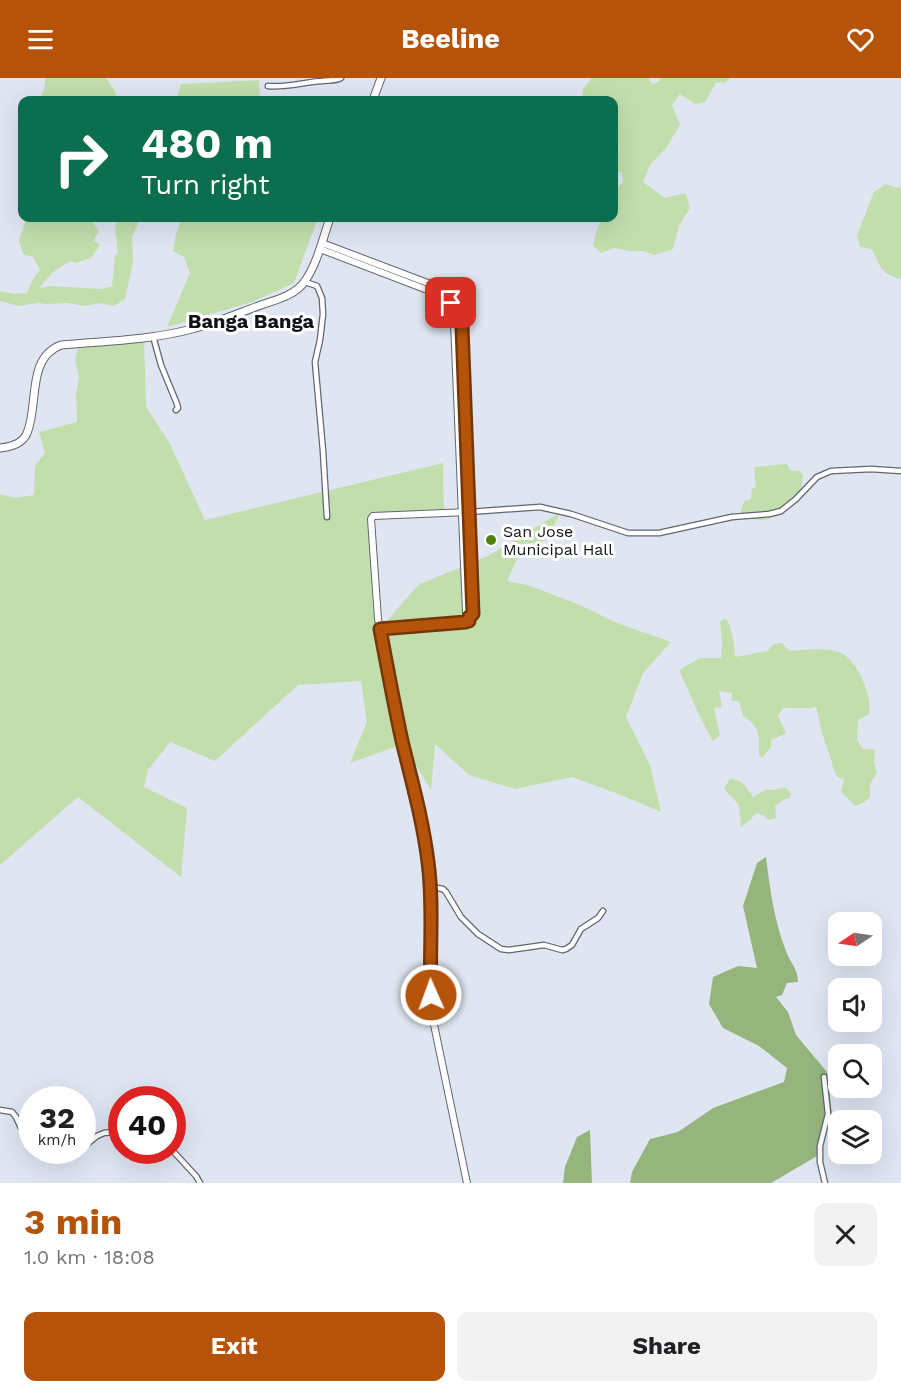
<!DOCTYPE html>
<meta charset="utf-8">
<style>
body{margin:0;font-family:"Work Sans",sans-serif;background:#f2f2f2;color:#202124;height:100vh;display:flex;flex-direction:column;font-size:22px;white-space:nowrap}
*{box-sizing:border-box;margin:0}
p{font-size:20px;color:#757577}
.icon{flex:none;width:33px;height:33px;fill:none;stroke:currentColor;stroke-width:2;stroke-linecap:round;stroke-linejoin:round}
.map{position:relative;height:1105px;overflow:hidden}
.details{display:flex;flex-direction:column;background:#fff;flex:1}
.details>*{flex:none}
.top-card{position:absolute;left:18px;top:18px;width:600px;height:126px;border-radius:12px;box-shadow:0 6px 24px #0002;background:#0b6e4f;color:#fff;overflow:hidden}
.needle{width:39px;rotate:257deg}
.controls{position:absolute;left:828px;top:834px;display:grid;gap:12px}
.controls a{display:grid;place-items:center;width:54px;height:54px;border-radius:12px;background:#fff;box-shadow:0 6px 24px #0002;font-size:30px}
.speed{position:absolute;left:18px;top:1008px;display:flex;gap:12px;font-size:30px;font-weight:700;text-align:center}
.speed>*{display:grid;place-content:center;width:78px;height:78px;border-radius:50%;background:#fff;box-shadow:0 6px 24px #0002;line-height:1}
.speed small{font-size:15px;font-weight:400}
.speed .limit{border:9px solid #d22;background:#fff;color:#111}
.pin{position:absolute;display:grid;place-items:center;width:51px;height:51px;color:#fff;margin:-26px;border-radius:12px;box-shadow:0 3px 9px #0006}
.me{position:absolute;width:66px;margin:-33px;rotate:358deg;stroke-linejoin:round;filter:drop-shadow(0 0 4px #0008)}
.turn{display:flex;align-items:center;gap:21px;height:126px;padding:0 24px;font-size:27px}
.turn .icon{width:78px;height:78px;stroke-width:2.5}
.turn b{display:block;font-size:42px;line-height:51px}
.round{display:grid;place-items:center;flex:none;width:63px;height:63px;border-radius:12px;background:#f2f2f2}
.summary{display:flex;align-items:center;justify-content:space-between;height:102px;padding:0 24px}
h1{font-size:36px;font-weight:700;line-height:45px;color:#b45309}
.cta{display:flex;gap:12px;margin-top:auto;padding:12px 24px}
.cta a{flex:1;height:69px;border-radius:12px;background:#b45309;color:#fff;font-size:24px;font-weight:700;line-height:69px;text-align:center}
.cta a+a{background:#f2f2f2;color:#202124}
header{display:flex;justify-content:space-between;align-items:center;height:78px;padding:0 24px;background:#b45309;color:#fff;font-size:27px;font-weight:700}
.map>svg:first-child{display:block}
.green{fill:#c2dead}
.forest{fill:#96b57d}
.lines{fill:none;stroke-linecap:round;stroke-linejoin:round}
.minor-casing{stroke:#606671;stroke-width:7}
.tertiary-casing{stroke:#606671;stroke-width:8}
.secondary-casing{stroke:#606671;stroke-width:9}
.minor{stroke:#fff;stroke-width:4.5}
.tertiary{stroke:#fff;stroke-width:6}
.secondary{stroke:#fff;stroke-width:7}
.route-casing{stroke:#753606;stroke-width:15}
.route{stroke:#b45309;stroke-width:10}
.poi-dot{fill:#4f8112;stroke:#fff;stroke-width:2}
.labels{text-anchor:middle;stroke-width:6;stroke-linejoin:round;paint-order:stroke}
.poi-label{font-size:16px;fill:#101317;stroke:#fff;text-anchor:start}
.quarter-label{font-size:20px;font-weight:bold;fill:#101317;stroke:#fff}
</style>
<header><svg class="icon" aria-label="menu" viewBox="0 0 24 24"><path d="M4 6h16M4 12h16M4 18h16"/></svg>Beeline<svg class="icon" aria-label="heart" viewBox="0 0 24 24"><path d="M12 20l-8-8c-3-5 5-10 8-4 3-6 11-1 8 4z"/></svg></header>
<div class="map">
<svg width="901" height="1105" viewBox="0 0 901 1105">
<rect width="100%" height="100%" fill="#dfe6f2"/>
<path class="green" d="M45 0H106L115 13 118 22H35C44 18 45 9 45 0Z
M592 0H648L653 6 659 3 661 0H730L726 4 716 5 705 24 695 26 680 16 672 27 680 47 666 70 650 87 643 104 665 120 686 115 690 130 679 148 673 171 654 177 643 173H629L614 170 601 175 593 167 596 154 602 140H614V113L623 104 622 95 614 92 619 70 614 69V22H582L583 11Z
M259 2 260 22H176L181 6Z
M886 106 897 110 901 108V201C881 196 880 189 872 171L860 169 857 157 874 114Z
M48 140H72L79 145 91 142 99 153 94 162 100 167 91 180 76 185 70 183 53 194 39 210 51 208 102 211 112 208 115 177 118 175 115 149 119 140H136L139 144 132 158 133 184 125 221 114 228 99 225 86 228 67 225 47 226 38 225 19 228 0 223V213L14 216 27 215 33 201 40 192 33 179 23 176 19 162 26 142Z
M182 140H318L294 205 252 224 167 249 190 195 184 179 173 173 176 156Z
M144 261 146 329 169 364 205 442 443 385 444 435 373 438 381 550 418 507 488 478 561 434 545 463 524 466 507 503 528 507 580 527 617 545 671 564 643 595 626 639 650 687 661 734 616 715 572 699 515 711 469 697 435 666 431 712 403 666 350 685 367 644 361 603 298 607 215 683 170 664 148 692 144 709 187 730 181 799 78 719 0 787V416L15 420 34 417 35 388 45 375 39 354 77 344 76 316 79 299 75 282 78 270Z
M787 386 790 392 800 393 803 397 800 423 781 437 765 442 749 441 741 434 744 423 751 421 752 411 756 409 754 389Z
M726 540C733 553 734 565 735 579L767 573 774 566 782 565 789 573C804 572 828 569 841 575 855 581 867 608 869 622 870 626 869 632 869 636L858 642 857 662 863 671 875 672 874 685 877 695 870 706V719L863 725 856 728 841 714 844 701 837 699 833 690 831 681 823 658 816 629C804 632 795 629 783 630L778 638 786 655 771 662V669L762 680 759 677C759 659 761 649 743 638L739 623H731L732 615 719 613 722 629 714 630 720 657 713 663 699 637 679 592 700 580H721L722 564 720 544Z
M730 700C743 704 746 707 753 719L765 712H774L785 709 791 715 790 720 785 721 775 728 776 740 769 742 763 737 756 735 751 741 741 749 739 727 724 711Z"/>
<path class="forest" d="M766 779C770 811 774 843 786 873 790 885 798 890 798 904L787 905 782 917 776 919 788 934 796 957 827 994 832 1035 817 1078 771 1105H630L632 1094 650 1061 678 1054 713 1030 784 1004 787 990 759 968 723 950 709 926 713 899 738 888 757 890 743 828 757 785Z
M590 1052 592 1105H563L565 1089 577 1059Z"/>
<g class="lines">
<g class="minor-casing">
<path id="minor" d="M268 8C286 10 304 4 322 3 329 2 335 3 341 0
M305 204 317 208 322 220 323 236 320 262 315 284 323 373 327 439
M153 258 161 287 177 326 178 330 176 332
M469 434 540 429 571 436 628 455H659L732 439 769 436 781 433 796 421 817 399 831 393 871 391 901 393
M431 809 443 811 446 814 461 839 478 856 501 871 509 872 544 867 562 872 566 871 572 867 581 851 598 840 603 833
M824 999 828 1036 820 1068V1084L825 1105
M0 1032 12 1034 16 1039 21 1050 32 1059
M82 1070 97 1058 104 1055 122 1053
M55 1072 68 1075 74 1072
M172 1072 196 1098 200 1105"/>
</g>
<g class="tertiary-casing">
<path id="tertiary" d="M322 165 433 207 451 225 458 237 462 249 473 536 469 539V543L466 544 380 551
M320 171 430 213C441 223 449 231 454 244L466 534 469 539
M467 1105 432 937 430 898 431 809 428 785 418 725 394 626 378 541 371 441 373 438 469 434"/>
</g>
<g class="secondary-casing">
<path id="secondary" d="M373 22 381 0
M0 370C11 369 23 365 27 355 39 328 26 280 61 267 104 263 151 262 192 251 216 245 239 235 261 227 276 222 296 217 305 203 317 186 323 160 330 140"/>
</g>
<use href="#minor" class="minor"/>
<use href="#tertiary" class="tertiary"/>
<use href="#secondary" class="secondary"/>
</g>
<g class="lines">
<g class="route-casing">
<path id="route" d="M431 917C429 873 434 828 428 784 423 743 412 704 402 663 394 626 387 588 380 551L466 544 469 543V539L473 536 462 249 458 237 451 225"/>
</g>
<use href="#route" class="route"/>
</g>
<circle class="poi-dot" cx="491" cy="462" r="6"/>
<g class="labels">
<g class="poi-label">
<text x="503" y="459">San Jose<tspan x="503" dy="18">Municipal Hall</tspan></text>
</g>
<g class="quarter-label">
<text x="251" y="250">Banga Banga</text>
</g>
</g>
</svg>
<div class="controls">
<a><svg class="needle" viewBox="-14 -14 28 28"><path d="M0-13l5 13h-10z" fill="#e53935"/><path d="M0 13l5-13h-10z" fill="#757577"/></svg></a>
<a><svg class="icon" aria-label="sound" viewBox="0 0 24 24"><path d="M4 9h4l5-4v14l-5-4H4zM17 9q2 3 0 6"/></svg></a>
<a><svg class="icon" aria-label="search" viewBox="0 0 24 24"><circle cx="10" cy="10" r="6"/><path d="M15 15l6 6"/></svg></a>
<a><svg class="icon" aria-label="layers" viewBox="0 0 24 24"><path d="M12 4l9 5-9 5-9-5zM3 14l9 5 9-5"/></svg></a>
</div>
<div class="speed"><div>32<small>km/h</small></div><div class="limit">40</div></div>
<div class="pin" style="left:451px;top:225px;background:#d93025"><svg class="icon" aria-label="arrive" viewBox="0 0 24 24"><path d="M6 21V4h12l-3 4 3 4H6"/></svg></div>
<svg class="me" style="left:431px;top:917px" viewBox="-20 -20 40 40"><circle r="17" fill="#b45309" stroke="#fff" stroke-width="3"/><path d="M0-11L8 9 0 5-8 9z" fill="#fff"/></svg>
<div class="top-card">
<div class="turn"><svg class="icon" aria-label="right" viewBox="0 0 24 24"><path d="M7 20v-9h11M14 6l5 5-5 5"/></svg><div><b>480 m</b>Turn right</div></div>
</div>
</div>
<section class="details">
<div class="summary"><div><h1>3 min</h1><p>1.0 km · 18:08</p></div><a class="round"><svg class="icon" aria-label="close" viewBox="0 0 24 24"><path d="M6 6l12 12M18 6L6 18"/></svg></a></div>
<div class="cta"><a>Exit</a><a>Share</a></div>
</section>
